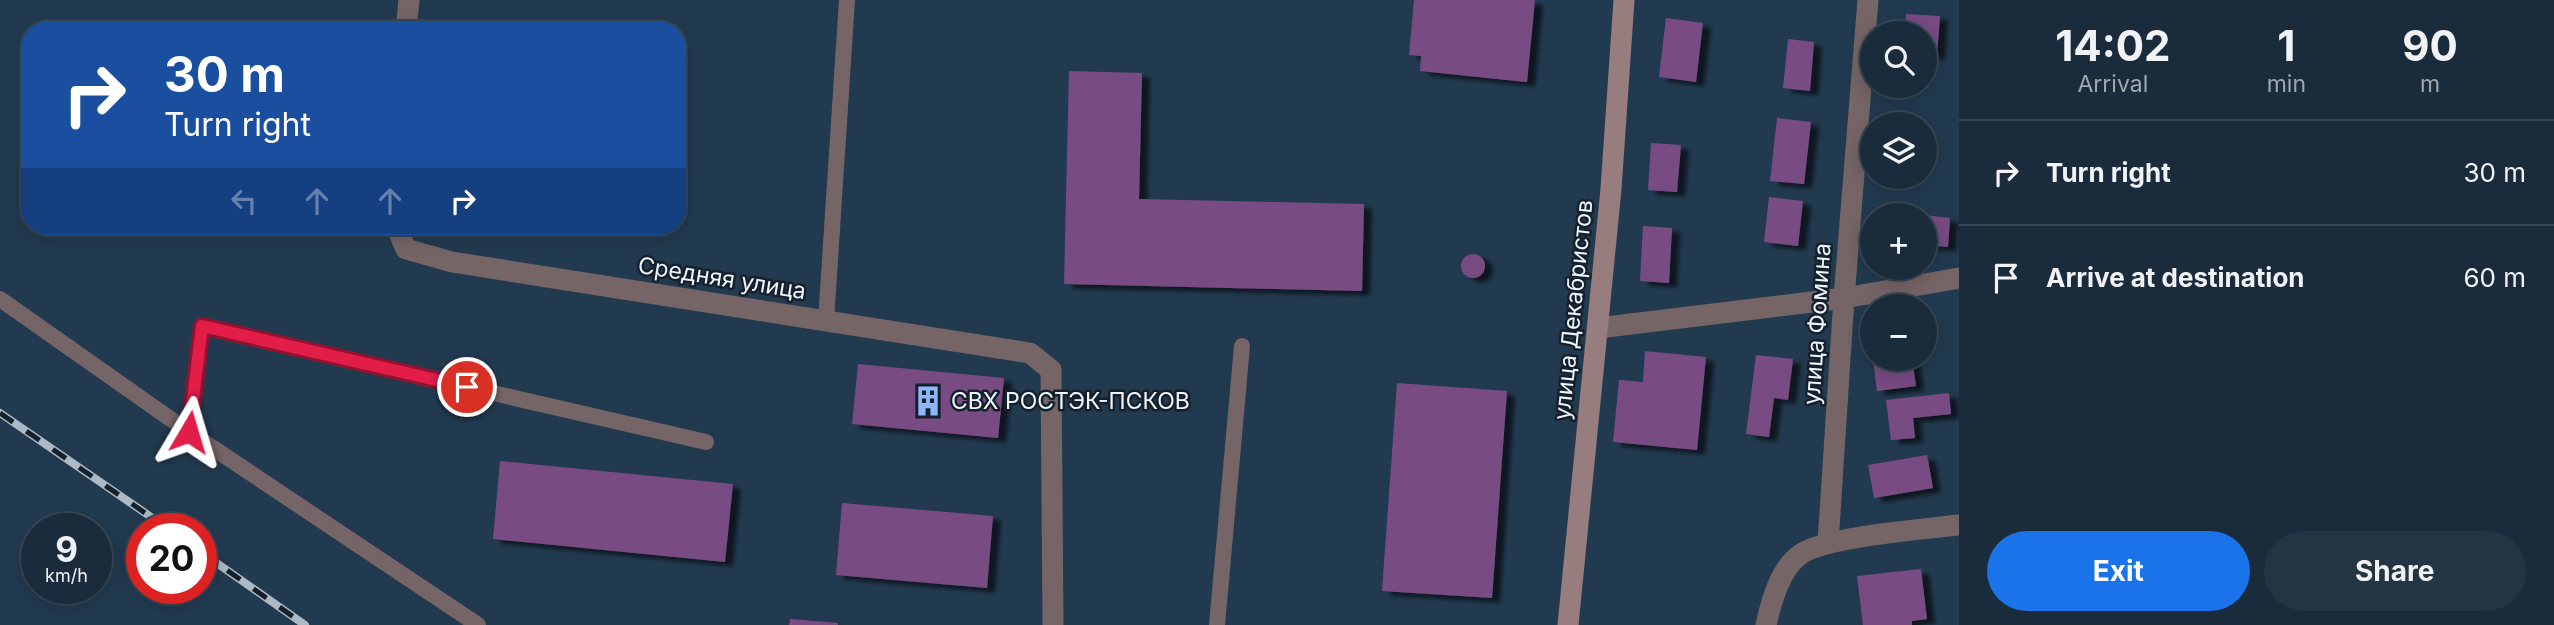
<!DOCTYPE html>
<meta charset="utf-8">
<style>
body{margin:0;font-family:Inter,sans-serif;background:#233443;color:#f1f3f6;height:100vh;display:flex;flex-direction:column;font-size:26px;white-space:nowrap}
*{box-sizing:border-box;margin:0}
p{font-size:23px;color:#9fa7af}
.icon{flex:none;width:38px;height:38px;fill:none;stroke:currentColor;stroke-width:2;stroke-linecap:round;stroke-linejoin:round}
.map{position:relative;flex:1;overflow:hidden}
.sheet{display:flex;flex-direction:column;background:#1a2c3c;width:595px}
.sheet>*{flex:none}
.banner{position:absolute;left:21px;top:21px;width:665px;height:214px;border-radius:28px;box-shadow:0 4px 18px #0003,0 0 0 2px #384856;background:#1a4fa0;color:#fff;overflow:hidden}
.tools{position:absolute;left:1860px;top:21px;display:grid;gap:14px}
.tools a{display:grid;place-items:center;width:77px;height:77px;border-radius:50%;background:#1a2c3c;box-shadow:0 4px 18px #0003,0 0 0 2px #384856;font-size:35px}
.speed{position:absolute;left:21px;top:513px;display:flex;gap:14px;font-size:35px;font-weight:700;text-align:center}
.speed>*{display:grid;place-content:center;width:91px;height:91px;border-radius:50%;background:#1a2c3c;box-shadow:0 4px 18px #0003,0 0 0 2px #384856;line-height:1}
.speed small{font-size:18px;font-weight:400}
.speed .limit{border:10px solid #d22;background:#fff;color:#111}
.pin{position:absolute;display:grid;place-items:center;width:60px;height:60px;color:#fff;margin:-30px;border:4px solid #fff;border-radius:50%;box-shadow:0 2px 7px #0007}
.me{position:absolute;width:77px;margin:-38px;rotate:7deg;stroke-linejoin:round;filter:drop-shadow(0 0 5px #0008)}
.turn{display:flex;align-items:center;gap:24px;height:147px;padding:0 28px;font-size:32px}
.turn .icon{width:91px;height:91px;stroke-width:2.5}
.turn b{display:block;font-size:49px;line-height:60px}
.lanes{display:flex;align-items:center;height:66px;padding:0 28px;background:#0003;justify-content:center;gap:35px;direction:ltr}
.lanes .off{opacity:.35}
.eta{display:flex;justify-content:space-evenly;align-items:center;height:119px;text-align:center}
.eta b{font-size:42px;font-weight:700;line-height:49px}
.action{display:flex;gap:14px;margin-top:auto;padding:14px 28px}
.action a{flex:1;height:80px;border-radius:42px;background:#1a73e8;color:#fff;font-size:28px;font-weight:700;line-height:80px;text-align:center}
.action a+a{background:#233443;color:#f1f3f6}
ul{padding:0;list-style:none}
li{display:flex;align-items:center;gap:21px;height:105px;padding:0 28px;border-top:2px solid #384856}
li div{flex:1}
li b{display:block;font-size:26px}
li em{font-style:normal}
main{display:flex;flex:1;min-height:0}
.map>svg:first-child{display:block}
.building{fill:#784c83;filter:url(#shadow)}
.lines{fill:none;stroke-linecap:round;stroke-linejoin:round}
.lane{stroke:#766566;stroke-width:16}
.street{stroke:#766566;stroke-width:21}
.secondary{stroke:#987d7f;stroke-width:21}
.rail-casing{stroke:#acbac7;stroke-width:8}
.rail{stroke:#16202b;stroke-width:5;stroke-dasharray:16;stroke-linecap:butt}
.route-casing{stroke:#92132f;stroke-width:18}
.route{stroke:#e11d48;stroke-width:12}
.labels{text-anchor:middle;stroke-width:5;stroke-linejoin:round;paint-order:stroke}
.street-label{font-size:23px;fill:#edf6ff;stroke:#16202b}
.poi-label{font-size:23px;fill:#edf6ff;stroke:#16202b;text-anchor:start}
</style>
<main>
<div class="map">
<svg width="1959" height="625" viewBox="0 0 1959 625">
<defs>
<filter id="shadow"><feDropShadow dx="8" dy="4.5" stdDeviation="2" flood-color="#0009"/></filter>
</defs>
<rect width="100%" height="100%" fill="#223a50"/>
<path class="building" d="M1414 0H1535L1527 82 1420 71 1421 56 1409 55Z
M1906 14 1940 16 1937 55 1925 54V33H1905Z
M1666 18 1703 23 1696 82 1659 77Z
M1788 39 1814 42 1810 91 1783 88Z
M1069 71 1142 73 1139 199 1364 204 1362 291 1064 284Z
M1777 118 1811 122 1804 184 1770 181Z
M1651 143 1681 145 1677 192 1648 190Z
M1769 197 1803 201 1798 246 1764 242Z
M1925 215 1950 218 1948 247 1925 245Z
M1643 226 1672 228 1669 283 1640 281Z
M1461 266a12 12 0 1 1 24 0a12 12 0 1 1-24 0Z
M1645 351 1706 357 1697 450 1613 442 1619 380 1643 382Z
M1756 355 1793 359 1788 400 1774 398 1769 437 1746 434Z
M1873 359H1912L1916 386 1877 391Z
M858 364 1004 378 998 438 852 424Z
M1397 383 1507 391 1492 598 1382 591Z
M1949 393 1951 414 1913 418 1915 438 1891 440 1886 400Z
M1927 455 1933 488 1874 498 1868 465Z
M500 461 733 484 725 562 493 539Z
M842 503 993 516 987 588 836 575Z
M1921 569 1927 619 1912 621V625H1863L1857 576Z
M790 619 838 623V625H789Z"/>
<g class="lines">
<path class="lane" d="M0 299 189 432
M826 321 847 0
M478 625 189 432 202 326 706 442
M1217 625 1242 346"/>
<path class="street" d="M406 30 409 0
M396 226 406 249 452 262 1030 353 1051 370 1053 625
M1598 328 1844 298 1959 278
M1828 543 1844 298 1868 0
M1766 625C1771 602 1780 568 1801 554 1824 537 1925 529 1959 525"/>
<path class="secondary" d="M1568 625 1611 189 1624 0"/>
<g class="rail-casing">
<path id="rail" d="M0 413 167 528
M201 552 305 625"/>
</g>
<use href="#rail" class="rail"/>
</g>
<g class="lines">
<g class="route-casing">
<path id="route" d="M189 432 202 326 467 387"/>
</g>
<use href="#route" class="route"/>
</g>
<defs>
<g id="building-bare" transform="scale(2.415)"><path d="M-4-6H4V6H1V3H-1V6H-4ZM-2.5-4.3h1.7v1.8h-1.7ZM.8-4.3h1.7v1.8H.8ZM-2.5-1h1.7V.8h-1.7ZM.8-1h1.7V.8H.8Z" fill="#8db9fc" stroke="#16202b" stroke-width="2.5" paint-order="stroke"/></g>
</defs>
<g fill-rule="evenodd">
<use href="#building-bare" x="928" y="401"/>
</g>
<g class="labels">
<g class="street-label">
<text transform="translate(722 278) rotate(9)" y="8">Средняя улица</text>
<text transform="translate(1573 310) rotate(-84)" y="8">улица Декабристов</text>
<text transform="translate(1817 324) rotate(-86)" y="8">улица Фомина</text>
</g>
<g class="poi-label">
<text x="951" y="409">СВХ РОСТЭК-ПСКОВ</text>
</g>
</g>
</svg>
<div class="tools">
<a><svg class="icon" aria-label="search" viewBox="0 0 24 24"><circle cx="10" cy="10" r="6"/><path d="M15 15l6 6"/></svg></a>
<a><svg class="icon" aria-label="layers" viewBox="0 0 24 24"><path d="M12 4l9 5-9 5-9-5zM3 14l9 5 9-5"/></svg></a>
<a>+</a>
<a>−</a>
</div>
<div class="speed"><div>9<small>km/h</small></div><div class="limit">20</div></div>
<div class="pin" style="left:467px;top:387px;background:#d93025"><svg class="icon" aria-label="arrive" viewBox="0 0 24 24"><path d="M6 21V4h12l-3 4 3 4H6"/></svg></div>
<svg class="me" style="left:189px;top:432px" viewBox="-20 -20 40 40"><path d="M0-17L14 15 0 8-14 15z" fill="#e11d48" stroke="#fff" stroke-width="4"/></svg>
<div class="banner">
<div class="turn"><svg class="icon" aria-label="right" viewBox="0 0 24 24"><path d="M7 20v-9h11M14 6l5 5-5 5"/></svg><div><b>30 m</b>Turn right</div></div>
<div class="lanes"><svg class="icon off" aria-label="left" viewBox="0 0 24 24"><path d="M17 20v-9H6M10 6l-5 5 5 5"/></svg><svg class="icon off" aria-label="ahead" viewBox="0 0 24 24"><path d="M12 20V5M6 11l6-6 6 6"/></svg><svg class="icon off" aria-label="ahead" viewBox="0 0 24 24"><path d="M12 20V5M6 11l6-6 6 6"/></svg><svg class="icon" aria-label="right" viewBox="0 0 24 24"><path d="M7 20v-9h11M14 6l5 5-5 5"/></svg></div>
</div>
</div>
<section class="sheet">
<div class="eta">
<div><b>14:02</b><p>Arrival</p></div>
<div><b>1</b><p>min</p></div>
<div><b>90</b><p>m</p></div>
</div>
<ul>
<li><svg class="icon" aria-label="right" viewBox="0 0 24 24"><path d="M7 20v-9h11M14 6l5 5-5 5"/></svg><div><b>Turn right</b></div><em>30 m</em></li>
<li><svg class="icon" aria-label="arrive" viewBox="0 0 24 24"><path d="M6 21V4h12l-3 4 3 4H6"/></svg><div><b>Arrive at destination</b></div><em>60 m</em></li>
</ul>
<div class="action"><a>Exit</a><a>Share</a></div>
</section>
</main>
